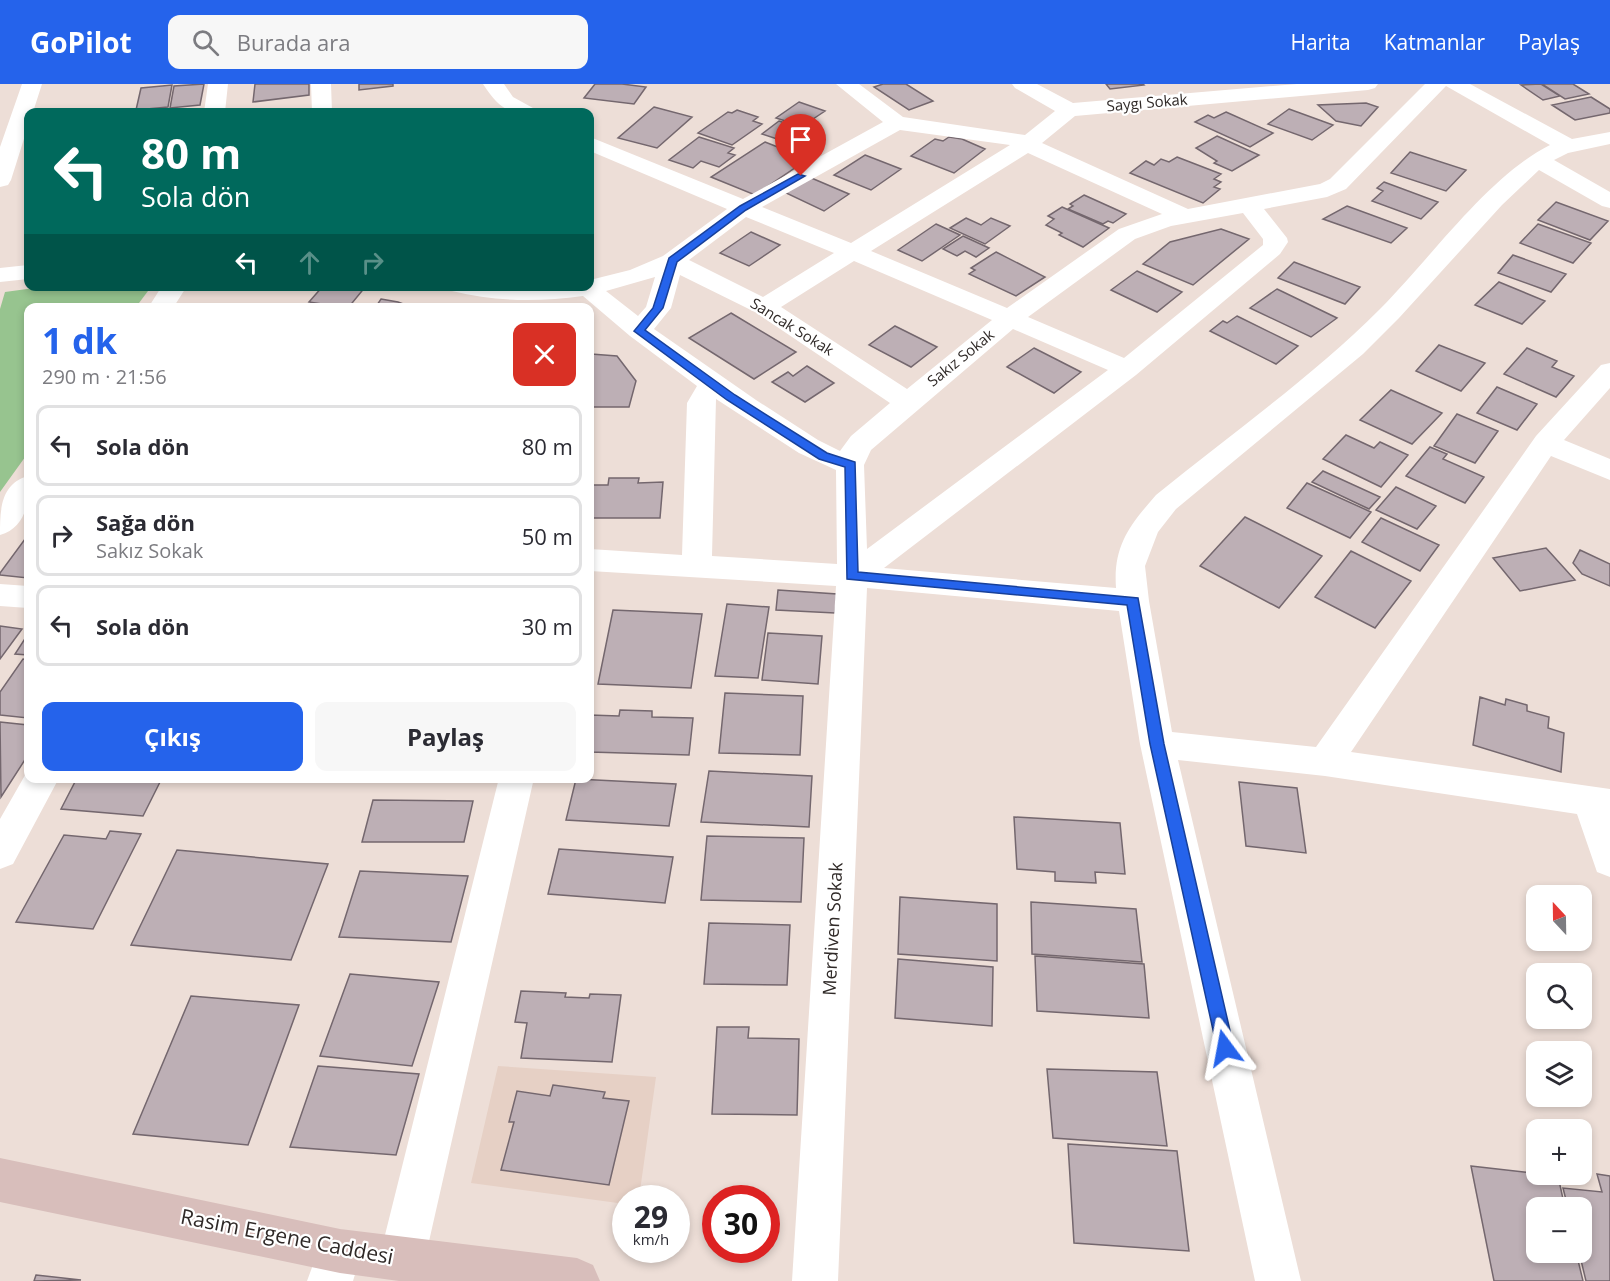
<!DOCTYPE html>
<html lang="tr">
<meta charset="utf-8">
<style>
body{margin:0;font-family:"Open Sans",sans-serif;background:#f7f7f7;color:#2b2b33;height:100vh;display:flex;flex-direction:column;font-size:22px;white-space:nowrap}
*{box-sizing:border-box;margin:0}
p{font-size:20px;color:#7c7c81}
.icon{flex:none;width:33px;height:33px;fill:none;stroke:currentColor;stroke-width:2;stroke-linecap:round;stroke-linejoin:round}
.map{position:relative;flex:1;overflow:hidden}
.panel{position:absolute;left:24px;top:219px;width:570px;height:480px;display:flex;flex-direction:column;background:#fff;border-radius:12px;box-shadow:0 3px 9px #0003}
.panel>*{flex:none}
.top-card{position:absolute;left:24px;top:24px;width:570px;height:183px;border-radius:12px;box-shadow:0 3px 9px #0003;background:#00695c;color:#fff;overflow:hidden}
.needle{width:39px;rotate:338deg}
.tools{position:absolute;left:1526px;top:801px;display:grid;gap:12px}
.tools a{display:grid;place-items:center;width:66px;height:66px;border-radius:12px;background:#fff;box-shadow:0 3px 9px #0003;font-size:30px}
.speed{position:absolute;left:612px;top:1101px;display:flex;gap:12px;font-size:30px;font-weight:700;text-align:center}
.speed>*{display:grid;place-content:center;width:78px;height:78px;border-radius:50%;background:#fff;box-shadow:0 3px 9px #0003;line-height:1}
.speed small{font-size:15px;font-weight:400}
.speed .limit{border:9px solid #d22;background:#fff;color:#111}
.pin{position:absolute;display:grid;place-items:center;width:51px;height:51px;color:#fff;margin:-62px -26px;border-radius:50% 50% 50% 0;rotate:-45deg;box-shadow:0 0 6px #0007}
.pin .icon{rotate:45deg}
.me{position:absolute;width:66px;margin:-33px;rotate:347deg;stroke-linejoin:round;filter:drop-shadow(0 0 4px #0008)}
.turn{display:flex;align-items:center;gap:21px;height:126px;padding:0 18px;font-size:27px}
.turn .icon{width:78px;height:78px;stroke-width:2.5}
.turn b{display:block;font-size:42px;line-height:51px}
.lanes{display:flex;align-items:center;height:57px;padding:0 18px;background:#0003;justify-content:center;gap:30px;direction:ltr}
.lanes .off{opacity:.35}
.round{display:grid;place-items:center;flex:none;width:63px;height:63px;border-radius:12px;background:#f7f7f7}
.overview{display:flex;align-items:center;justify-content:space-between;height:102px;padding:0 18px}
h1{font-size:36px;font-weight:700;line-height:45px;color:#2563eb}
.button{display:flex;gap:12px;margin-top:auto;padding:12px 18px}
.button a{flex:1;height:69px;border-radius:12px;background:#2563eb;color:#fff;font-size:24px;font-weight:700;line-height:69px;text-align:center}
.button a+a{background:#f7f7f7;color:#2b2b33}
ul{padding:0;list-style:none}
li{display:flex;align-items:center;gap:18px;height:81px;margin:0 12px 9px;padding:0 6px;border:3px solid #e1e1e2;border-radius:12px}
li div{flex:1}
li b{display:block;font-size:22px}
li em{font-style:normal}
header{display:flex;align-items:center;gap:36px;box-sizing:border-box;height:84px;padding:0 30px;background:#2563eb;color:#fff}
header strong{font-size:28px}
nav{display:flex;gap:33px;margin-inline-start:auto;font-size:21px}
.search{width:420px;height:54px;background:#f7f7f7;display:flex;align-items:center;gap:15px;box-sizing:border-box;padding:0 21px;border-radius:12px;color:#7c7c81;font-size:22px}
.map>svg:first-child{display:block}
.built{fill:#e6d0c5}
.green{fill:#97c48f}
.building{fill:#bdafb5;stroke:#74676e;stroke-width:1.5}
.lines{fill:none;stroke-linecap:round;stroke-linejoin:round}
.minor{fill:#fff;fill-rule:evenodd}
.major{fill:#d8bebb;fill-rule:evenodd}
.route{fill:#2563eb;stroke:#184099;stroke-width:1.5}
.labels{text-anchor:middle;stroke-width:4.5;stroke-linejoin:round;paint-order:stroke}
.far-street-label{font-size:15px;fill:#2f2927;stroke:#fff}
.street-label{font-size:18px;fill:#2f2927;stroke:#fff}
.near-street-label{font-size:21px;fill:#2f2927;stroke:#fff}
</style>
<header>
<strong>GoPilot</strong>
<div class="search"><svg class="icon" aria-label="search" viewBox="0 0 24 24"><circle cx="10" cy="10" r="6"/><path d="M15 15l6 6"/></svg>Burada ara</div>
<nav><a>Harita</a><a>Katmanlar</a><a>Paylaş</a></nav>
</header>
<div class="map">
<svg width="1610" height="1197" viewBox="0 0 1610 1197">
<rect width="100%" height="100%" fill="#edded7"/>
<path class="built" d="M498 982 656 993 639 1114H626L625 1120 471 1099Z"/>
<path class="green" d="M49 202 151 203 136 223 28 224V369L0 408V225L5 208Z"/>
<path class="building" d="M204 0 200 21 170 24 174 2Z
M255 0H309V11L253 18Z
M359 0H393V2L359 6Z
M595 0H622L646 3 634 20 584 14Z
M883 0H906L933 17 909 26 874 3Z
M1106 0H1143L1144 1 1110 5Z
M1541 0 1560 12 1543 16 1521 1Z
M1542 0H1573L1589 10 1565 15Z
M172 1 168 23 136 26 141 4Z
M1591 13 1610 25V29L1575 36 1552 21Z
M799 18 825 27 813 35 809 34 798 41 776 34Z
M1366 19 1378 23 1361 42 1336 37 1318 21Z
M654 23 692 33 657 64 618 54Z
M1289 25 1333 41 1312 56 1268 40Z
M737 26 758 33 753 37 762 40 732 61 698 49 728 28 732 29Z
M1226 28 1273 49 1250 63 1195 38 1208 31 1214 34Z
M779 37 811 48 795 61 762 50Z
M1217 52 1259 71 1232 87 1214 79 1217 77 1196 64Z
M699 53 734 64 728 69 735 71 719 83 701 77 693 84 669 76Z
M949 53 962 55 985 65 954 89 911 72 935 55 943 57Z
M765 58 808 75 755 111 711 93Z
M1410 68 1466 86 1446 107 1391 89Z
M865 71 901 85 871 106 834 91Z
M1177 73 1221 90 1214 95 1221 98 1214 103 1220 105 1203 119 1130 89 1146 77 1154 81 1161 75 1169 78Z
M809 93 849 110 824 127 784 108Z
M1384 98 1438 118 1421 135 1372 117 1383 107 1377 104Z
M1084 111 1126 130 1113 139 1108 137 1103 140 1068 125 1073 122 1070 120Z
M1556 118 1608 137 1590 156 1538 136Z
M1347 122 1407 144 1391 159 1323 135Z
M1062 123 1109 144 1083 163 1059 151 1062 149 1046 141 1054 135 1048 132Z
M966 134 981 141 991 134 1010 142 985 160 950 144Z
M936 140 960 151 922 177 898 166Z
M1538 140 1591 159 1573 179 1520 159Z
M1221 145 1249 155 1193 201 1143 180 1170 158Z
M751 148 780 161 749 182 720 169Z
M963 152 989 164 976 173 965 167 957 172 943 165Z
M996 168 1045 193 1016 212 969 190 975 186 971 184Z
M1513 171 1566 190 1551 208 1498 189Z
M1294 178 1360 203 1345 220 1278 194Z
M1137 187 1182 208 1157 228 1111 206Z
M1499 198 1545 217 1522 240 1475 221Z
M323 202H366L348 224 309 218Z
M1277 205 1337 234 1311 253 1250 224Z
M381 215 398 218 414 224H375Z
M731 229 796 268 754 295 689 254Z
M1237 232 1298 262 1276 280 1210 247 1223 237 1227 239Z
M895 242 937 263 911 283 869 261Z
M1439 261 1485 279 1461 307 1416 287Z
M1034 264 1081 288 1054 309 1007 283Z
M1527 264 1557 277 1552 283 1574 292 1556 313 1504 290Z
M591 270 617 272 636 297 629 323H590Z
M807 282 834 299 805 318 772 298 788 288 793 292Z
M1497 303 1537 320 1517 346 1477 329Z
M1391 306 1442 329 1412 360 1360 336Z
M1457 330 1498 347 1475 379 1434 362Z
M1346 351 1374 364 1380 358 1408 371 1381 403 1323 375Z
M1430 363 1447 370 1443 375 1484 393 1465 419 1406 392Z
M1323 387 1380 413 1369 425 1312 398Z
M609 394H639L638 399 663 398 660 434H590L592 416H590V401H608Z
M1307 399 1371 428 1350 454 1287 424Z
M1396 403 1436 422 1417 445 1376 426Z
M1245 433 1322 472 1279 524 1200 482Z
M1381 434 1439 461 1420 487 1362 458Z
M28 451V494L0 491V489Z
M1546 464 1575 496 1520 507 1493 474Z
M1580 466 1610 480V502L1582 490 1573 479Z
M1351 467 1411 497 1375 544 1315 513Z
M778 506 837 510 835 529 776 526Z
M727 520 769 523 758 594 715 592Z
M613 526 702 530 691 604 598 600Z
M0 542 22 545 0 575Z
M768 549 822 552 818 600 762 596Z
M28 550V571L15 570Z
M23 575 28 576V634L0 631V608Z
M725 609 803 612 800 671 719 669Z
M1480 613 1505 621 1506 615 1527 621V627L1549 633 1548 644 1564 649 1561 688 1473 661Z
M620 626 652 627V633L693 634 689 671 590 668V631L619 632Z
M0 638 28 641V671L1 713Z
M709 687 812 692 809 743 701 738Z
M77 694H162L143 732 61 725Z
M576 695 676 700 669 742 566 736Z
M1239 698 1297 704 1306 769 1246 762Z
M373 716 473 717 464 758H362Z
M1014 733 1120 739 1125 790 1095 788 1096 799 1055 797V788L1017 785Z
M110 747 141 750 93 845 16 838 64 751 106 755Z
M707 752 804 754 801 818 701 816Z
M559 765 673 773 665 819 548 810Z
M177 766 328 780 291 876 131 861Z
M360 787 468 792 451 858 339 853Z
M900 813 997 820V877L898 870Z
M1031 818 1136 825 1142 878 1032 870Z
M709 839 790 841 787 901 704 900Z
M1035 872 1144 880 1149 934 1037 927Z
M898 875 993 883 992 942 895 934Z
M350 890 439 898 412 982 320 972Z
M521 907 566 909 565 913 589 914 590 910 621 911 612 978 521 974 527 939 515 938Z
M191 912 299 921 248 1061 133 1050Z
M717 943H749L748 954 799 955 797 1031 712 1030Z
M318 982 419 990 396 1071 290 1063Z
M1047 985 1157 988 1167 1062 1053 1054Z
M553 1001 605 1008 603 1014 629 1017 609 1101 501 1086 514 1038H509L517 1007 550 1012Z
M1068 1060 1177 1067 1189 1167 1074 1159Z
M1471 1082 1558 1092 1565 1124H1536V1168H1576L1583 1197H1494Z
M1597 1090 1610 1092V1197H1586L1579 1168 1581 1124H1568L1563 1104 1602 1108Z
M36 1191 81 1196 34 1197Z"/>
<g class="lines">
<path class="minor" d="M22 0H42L33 28H28V42L11 96 8 101 0 103V63Z
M208 0H228L225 28H204Z
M311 0H331L332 28H312Z
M483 0H504L513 13 533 24 537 28C507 31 499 24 483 0Z
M836 0H859L903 33 1025 51 1055 27 1015 4 1012 0H1037L1073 19 1297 0H1378L1375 4 1368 6 1075 32 1042 59 1188 125 1320 100 1330 95 1425 0H1470L1572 55 1610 48V60L1568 69 1554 76 1610 108V124L1602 122 1539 86 1502 121 1399 234 1363 270 1176 425 1158 448 1145 482 1149 517 1172 648 1316 663 1536 352 1601 281 1610 279V304L1564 356 1610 375V396L1551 372 1351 668 1610 705V793L1597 788 1577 730 1325 692 1178 676 1301 1197H1255L1140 660 1119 527 867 504 838 1197H792L836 502 590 487V465L682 471 687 319 697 302 630 252 583 212C538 218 497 218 452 207L449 202H590V196L630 186 663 172 727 125 590 67V53L743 115 883 38ZM1446 2 1550 61C1489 91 1430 175 1380 225 1312 293 1231 350 1156 411 1129 442 1113 462 1116 504L884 484 1136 291 1280 170 1288 158 1287 154 1264 125 1327 113 1346 105ZM900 46 1010 61 851 159 762 123ZM1028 69 1162 130 1119 145 1007 224 871 167ZM1243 129 1263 155V161L1124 274 1028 233 1135 155 1171 142ZM746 133 834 169 763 213 689 176ZM854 177 992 236 907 305 781 223ZM680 191 755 228 890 319 851 352 840 367 818 356 756 316 654 245 671 224ZM655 193 646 223 638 232 606 207ZM1013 245 1108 286 867 465 864 381 871 366ZM716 315 799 369 836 386 837 480 712 472Z
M28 181V195L0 198V184Z
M162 202H187L173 224H148Z
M28 392C31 415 26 444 0 451 0 427 0 400 28 392Z
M0 500 28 502V524L0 522Z
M28 686V694H59L13 780 0 785V735Z
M499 694H534L425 1175 418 1191 401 1197 386 1191 379 1175Z
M340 1145 356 1151 362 1167 353 1197H307L324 1151Z"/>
<path class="major" d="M0 1074 340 1145 577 1174 593 1181 600 1197H399L340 1189 0 1118Z"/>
</g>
<path class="route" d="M798 90 805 92 746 126 677 178 663 224 645 246 735 311 827 369 855 378 858 488 1138 514 1164 660 1234 964 1231 969 1225 972 1219 969 1217 964 1150 660 1127 521 847 495 845 383 819 375 727 316 634 247 653 224 669 174 740 122Z"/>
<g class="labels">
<g class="far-street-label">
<text transform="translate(1147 19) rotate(-5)" y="5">Saygı Sokak</text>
<text transform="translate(792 243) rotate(32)" y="5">Sancak Sokak</text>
<text transform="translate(961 274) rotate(-39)" y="5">Sakız Sokak</text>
</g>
<g class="street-label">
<text transform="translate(833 845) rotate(-87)" y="6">Merdiven Sokak</text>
</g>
<g class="near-street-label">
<text transform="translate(287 1153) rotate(11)" y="7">Rasim Ergene Caddesi</text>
</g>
</g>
</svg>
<div class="tools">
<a><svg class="needle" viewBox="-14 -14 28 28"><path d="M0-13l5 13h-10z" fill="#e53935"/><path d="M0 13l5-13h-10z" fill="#7c7c81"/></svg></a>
<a><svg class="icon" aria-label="search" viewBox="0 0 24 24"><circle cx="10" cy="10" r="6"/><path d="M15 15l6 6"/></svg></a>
<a><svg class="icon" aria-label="layers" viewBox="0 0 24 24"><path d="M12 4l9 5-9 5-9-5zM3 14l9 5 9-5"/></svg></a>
<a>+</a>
<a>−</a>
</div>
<div class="speed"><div>29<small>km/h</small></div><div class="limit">30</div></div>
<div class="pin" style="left:801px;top:92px;background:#d93025"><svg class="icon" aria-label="arrive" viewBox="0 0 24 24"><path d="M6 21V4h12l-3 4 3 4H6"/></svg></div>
<svg class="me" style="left:1225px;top:964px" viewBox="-20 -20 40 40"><path d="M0-17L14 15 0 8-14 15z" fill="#2563eb" stroke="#fff" stroke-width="4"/></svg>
<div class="top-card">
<div class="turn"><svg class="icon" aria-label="left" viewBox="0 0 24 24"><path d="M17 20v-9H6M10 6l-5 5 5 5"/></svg><div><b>80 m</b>Sola dön</div></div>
<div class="lanes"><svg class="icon" aria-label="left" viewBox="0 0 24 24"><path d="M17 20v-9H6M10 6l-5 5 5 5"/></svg><svg class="icon off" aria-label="ahead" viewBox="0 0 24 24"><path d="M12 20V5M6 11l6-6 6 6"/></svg><svg class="icon off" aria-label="right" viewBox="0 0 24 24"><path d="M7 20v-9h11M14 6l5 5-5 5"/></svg></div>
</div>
<section class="panel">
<div class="overview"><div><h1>1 dk</h1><p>290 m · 21:56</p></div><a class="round" style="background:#d93025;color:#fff"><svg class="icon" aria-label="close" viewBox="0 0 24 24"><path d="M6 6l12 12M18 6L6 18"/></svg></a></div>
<ul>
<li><svg class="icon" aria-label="left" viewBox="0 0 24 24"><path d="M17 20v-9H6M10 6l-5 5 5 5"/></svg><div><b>Sola dön</b></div><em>80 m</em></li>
<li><svg class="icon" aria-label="right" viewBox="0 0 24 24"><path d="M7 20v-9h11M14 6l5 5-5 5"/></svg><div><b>Sağa dön</b><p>Sakız Sokak</p></div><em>50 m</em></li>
<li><svg class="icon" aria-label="left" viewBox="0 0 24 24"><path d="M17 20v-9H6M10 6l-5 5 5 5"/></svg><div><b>Sola dön</b></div><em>30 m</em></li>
</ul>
<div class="button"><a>Çıkış</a><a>Paylaş</a></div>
</section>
</div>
